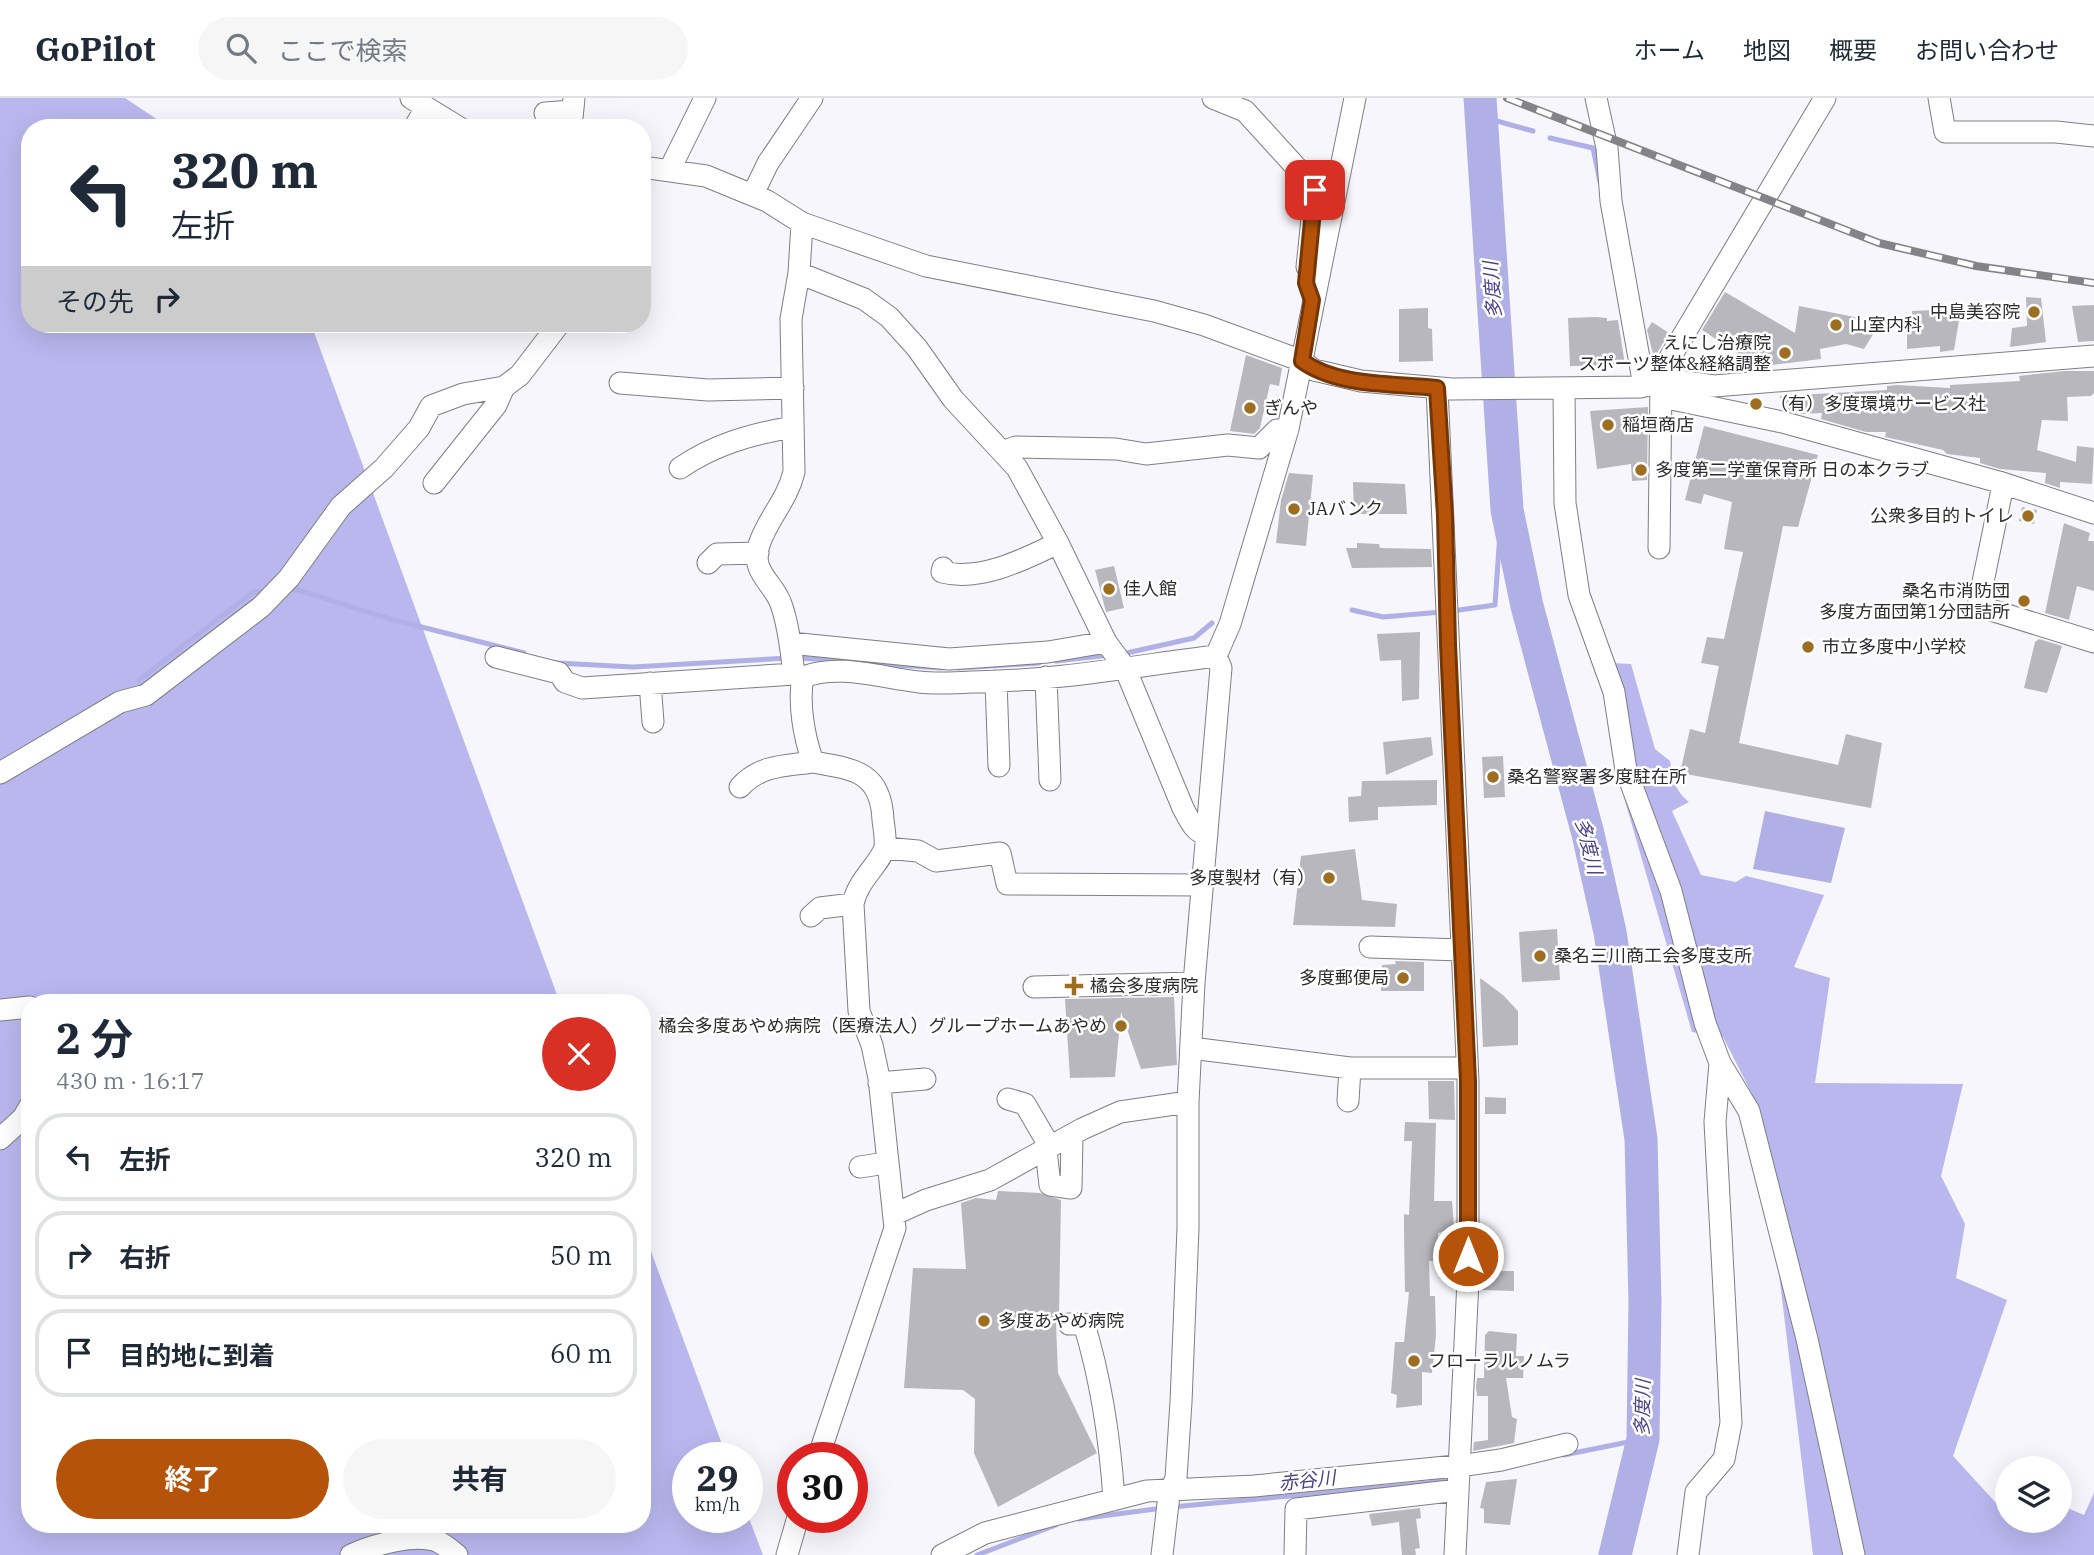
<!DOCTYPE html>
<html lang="ja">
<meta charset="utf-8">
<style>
body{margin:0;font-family:"IBM Plex Serif","Noto Sans JP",serif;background:#f6f6f7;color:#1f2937;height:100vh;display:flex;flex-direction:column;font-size:26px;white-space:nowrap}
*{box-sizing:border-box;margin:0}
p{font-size:23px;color:#747a83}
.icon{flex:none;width:38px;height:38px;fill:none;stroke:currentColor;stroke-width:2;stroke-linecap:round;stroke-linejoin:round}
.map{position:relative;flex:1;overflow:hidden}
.side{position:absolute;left:21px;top:896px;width:630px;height:539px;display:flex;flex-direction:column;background:#fff;border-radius:28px;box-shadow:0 7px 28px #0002}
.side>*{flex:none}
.banner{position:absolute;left:21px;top:21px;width:630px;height:214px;border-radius:28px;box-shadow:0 7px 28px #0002;background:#fff;color:#1f2937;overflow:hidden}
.tools{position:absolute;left:1995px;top:1358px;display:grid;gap:14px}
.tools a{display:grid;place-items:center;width:77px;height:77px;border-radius:50%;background:#fff;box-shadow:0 7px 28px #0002;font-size:35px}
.speed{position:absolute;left:672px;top:1344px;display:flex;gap:14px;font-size:35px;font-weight:700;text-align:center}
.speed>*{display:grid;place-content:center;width:91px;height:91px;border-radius:50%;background:#fff;box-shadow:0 7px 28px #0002;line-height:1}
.speed small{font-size:18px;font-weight:400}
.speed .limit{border:10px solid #d22;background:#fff;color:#111}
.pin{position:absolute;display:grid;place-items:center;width:60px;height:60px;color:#fff;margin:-30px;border-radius:14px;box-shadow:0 4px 10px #0006}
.me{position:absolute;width:77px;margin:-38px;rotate:0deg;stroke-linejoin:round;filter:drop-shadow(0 0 5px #0008)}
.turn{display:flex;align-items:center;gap:24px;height:147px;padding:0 35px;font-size:32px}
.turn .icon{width:91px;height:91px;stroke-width:2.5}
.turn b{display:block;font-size:49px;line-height:60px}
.then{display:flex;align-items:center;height:66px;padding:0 35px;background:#0003;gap:14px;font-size:26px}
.round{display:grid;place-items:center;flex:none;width:74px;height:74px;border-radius:37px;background:#f6f6f7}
.summary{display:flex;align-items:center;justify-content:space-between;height:119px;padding:0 35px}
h1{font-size:42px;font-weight:700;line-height:52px}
.primary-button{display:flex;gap:14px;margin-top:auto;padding:14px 35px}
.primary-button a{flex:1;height:80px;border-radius:42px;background:#b45309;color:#fff;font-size:28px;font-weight:700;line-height:80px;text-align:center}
.primary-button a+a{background:#f6f6f7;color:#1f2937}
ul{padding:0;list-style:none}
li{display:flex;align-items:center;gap:21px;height:88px;margin:0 14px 10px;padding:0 21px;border:4px solid #e0e1e3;border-radius:28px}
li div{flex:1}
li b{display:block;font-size:26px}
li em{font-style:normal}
header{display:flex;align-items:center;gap:42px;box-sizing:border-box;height:98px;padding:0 35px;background:#fff;border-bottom:2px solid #e0e1e3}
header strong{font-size:33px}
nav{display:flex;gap:38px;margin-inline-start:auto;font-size:24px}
.search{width:490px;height:63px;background:#f6f6f7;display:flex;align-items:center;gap:18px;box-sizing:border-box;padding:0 24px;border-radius:38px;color:#747a83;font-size:26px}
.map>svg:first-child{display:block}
.forest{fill:#b9b7ee}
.water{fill:#b1b0e6}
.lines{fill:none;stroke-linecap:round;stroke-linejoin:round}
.stream{stroke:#b1b0e6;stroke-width:5}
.river{stroke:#b1b0e6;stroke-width:33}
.building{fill:#b7b7bd}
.minor-casing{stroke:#7e7e84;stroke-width:23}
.minor{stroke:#fff;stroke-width:21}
.rail-casing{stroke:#848488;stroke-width:8}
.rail{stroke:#fff;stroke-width:5;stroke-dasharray:16;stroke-linecap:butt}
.route-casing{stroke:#753606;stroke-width:18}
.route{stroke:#b45309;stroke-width:12}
.poi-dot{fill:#9d6e20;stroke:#fff;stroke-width:2.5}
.labels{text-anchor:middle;stroke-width:5;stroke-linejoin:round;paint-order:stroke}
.poi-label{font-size:18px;fill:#2c2c2e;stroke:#fff;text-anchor:start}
.water-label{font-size:19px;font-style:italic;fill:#4c4487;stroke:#fff}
</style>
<header>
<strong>GoPilot</strong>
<div class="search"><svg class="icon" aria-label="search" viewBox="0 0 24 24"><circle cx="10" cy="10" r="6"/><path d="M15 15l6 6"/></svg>ここで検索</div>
<nav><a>ホーム</a><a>地図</a><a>概要</a><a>お問い合わせ</a></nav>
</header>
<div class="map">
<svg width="2094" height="1457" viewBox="0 0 2094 1457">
<rect width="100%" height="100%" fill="#f6f6fc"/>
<path class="forest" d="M0 0H125L170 30H30V226H311L560 905H30V1426H642V1129L727 1360H688V1419H747V1415L763 1457H0Z
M1612 565 1631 566 1655 651 1670 663C1673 680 1674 692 1689 704L1672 713 1701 777 1736 784 1746 778 1824 797 1794 869 1830 880 1815 985 1963 986 1941 1078 1965 1126 1956 1180 2007 1202 1953 1358 2007 1417V1423H2060V1407L2084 1417 2094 1395V1457H1813L1759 1010 1723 939 1692 934 1616 672Z"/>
<path class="water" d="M1765 713 1845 730 1831 785 1753 771Z"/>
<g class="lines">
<path class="stream" d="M1479 18 1533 33
M1550 40 1593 50 1600 84
M287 492H298L390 521 524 555
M1352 512 1383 519 1442 514
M1452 513 1495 507 1500 435 1508 419
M1122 556 1194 540 1212 525
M798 560 847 563
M1056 563 1109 557
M557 565 633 569 788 560
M864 565 942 570
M958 570 1039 565
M139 582 253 494 267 493
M1564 1357 1643 1341
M1172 1409 1428 1385 1455 1380
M1079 1421 1163 1410
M977 1457 1056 1427"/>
<path class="river" d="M1480 0 1507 412 1527 508 1588 736 1610 834 1641 1041 1645 1203 1643 1341 1615 1457"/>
</g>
<path class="building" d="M1725 194 1795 235 1799 208 1875 223V233L1864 251 1846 246 1820 251 1821 261 1748 270 1746 261 1702 232Z
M2026 199 2041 200 2046 244 2010 249 2012 230 2027 228Z
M2094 207V243L2078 244 2072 208Z
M1428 210V230L1432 231 1433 263 1399 264V211Z
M1961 211 1954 252 1940 254V248L1907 251V224H1913L1912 213Z
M1596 219 1607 220V223L1618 222 1625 267 1570 268 1568 220Z
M1652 224 1669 235 1654 260 1647 232Z
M1246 257 1282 270 1279 288 1270 286 1260 330 1254 336 1230 333Z
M2065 273H2094V295L2091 298 2067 299 2068 323 2042 322 2037 352 2076 364 2077 348 2094 350 2092 386 2060 384V390L2045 385 2046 375 2000 371 1980 365V360L1947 356 1943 352 1885 339 1886 334H1866L1821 321 1822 315 1801 316 1783 311 1780 298 1887 292V288L1897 287 1950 290V287L2020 283 2019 278Z
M1648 309 1647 382 1632 383 1631 366 1597 371 1590 313Z
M1704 328 1818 357 1798 429 1783 428 1739 645 1838 667 1846 636 1882 645 1871 710 1680 675 1690 631 1705 635 1719 568 1701 565 1707 539 1724 541 1743 454 1724 451 1732 404 1704 396 1701 406 1685 402Z
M1289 375 1313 377 1306 448 1276 445 1281 402Z
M1353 384 1405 386 1407 416H1354Z
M2022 409 2037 412 2034 426 2019 423Z
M2064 425 2090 435 2088 443H2094V493L2077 488 2069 522 2045 515Z
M1357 445 1379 446 1380 450 1431 451 1432 469 1352 470 1346 450H1357Z
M1114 468 1124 510 1106 514 1095 472Z
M1420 534 1419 601 1402 603 1401 562 1380 563 1377 536Z
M2039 541 2062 548 2047 595 2024 590 2035 544Z
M1431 639 1433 657 1386 677 1383 644Z
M1503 658 1505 699 1484 700 1482 659Z
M1437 682V707L1378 709V722L1349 724 1348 699 1361 698 1362 683Z
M1355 751 1362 802 1397 806 1395 829 1293 827 1301 758Z
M1557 831 1560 882 1522 884 1519 834Z
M1395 863 1424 864V893H1381L1382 867 1396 866Z
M1480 880 1503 897 1518 913V947L1483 949Z
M1174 899 1177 967 1141 971 1121 914 1115 979 1070 980 1065 901Z
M1428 983H1454L1455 1022 1429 1021Z
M1485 999 1506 1000V1016H1485Z
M1405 1024 1436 1025 1434 1103H1452L1454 1130 1438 1135 1439 1163H1429L1430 1198H1435L1436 1237 1432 1275 1422 1274V1307L1396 1310 1397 1297 1391 1295 1395 1244H1404L1409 1194H1405L1404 1134V1116L1409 1117 1412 1043H1404Z
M998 1093 1040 1095 1061 1102 1059 1218 1056 1225 1058 1275 1097 1355 998 1409 974 1355 975 1301 963 1292 904 1290 913 1170 966 1171 961 1105 976 1100 996 1102Z
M1481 1173H1514V1193L1481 1192Z
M1489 1233 1517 1236 1516 1258H1524L1523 1280H1506L1512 1319 1517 1321 1514 1345 1473 1353 1474 1344 1488 1342V1298H1477L1476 1289 1477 1280H1484L1485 1237Z
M1517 1381 1510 1427 1484 1425V1411L1480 1410 1486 1384Z
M1420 1410 1421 1420 1416 1421 1420 1450 1415 1451 1416 1457H1402L1399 1424 1372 1428 1369 1416Z"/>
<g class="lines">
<g class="minor-casing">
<path id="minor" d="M411 0 460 30
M1213 0 1245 13 1296 69 1309 80 1315 92 1307 169
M1596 0 1607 50 1611 103 1644 288
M1939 0 1945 34H2056L2094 38
M545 15 572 13
M414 30 426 10
M571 30 574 0
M642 69 706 78 767 103 802 125 926 168 1154 213 1204 227 1302 263 1314 272 1361 283 1452 291 1640 289 1672 282 1714 288 2094 258
M670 71 705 0
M753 96 768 65 812 0
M802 125 799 175 864 201 889 219 917 250 953 301 1017 370 1058 445 1106 544 1125 570 1183 710C1189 721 1194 734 1207 737
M620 285 708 292 793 290
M1437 290 1468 983V1182L1455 1457
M1564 291 1565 405 1579 497 1614 594 1626 672 1671 793 1705 925 1720 965 1749 1013 1807 1241 1854 1457
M1662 299 1782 324 1999 384 2094 415
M1002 354 1016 349 1116 351 1146 356 1228 347 1259 350 1277 332 1288 331
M680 370C715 346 752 336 793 329
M434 385 496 307 504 289
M2003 387 1978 508 2094 544
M1659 450 1661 285 1665 268 1825 0
M708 465 717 456 758 455
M943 470 942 474C980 484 1025 461 1058 445
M790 545 949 561 1048 554 1106 544
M496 559 559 575 565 584 582 590 794 576 803 579C839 565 882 580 919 584 936 586 955 585 972 584 1054 583 1135 568 1216 558
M794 576C791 553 789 528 781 506 774 485 750 474 759 447 767 421 787 403 794 374L791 221 799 175
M803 579C798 605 804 639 813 664 853 671 881 673 883 722 884 730 886 741 885 749 881 765 858 781 853 806L859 913 872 947 879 980 895 1130 818 1360
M1046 579 1050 682
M996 583 999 668
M650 585 653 624
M0 675 120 604 146 597 261 509 289 480 341 408 384 370 419 330 431 308 463 296 504 289 520 277 559 226
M740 689C760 667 784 668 813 664
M885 750 918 753 936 763 1000 755 1007 786 1202 787
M811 818 820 810 853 806
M1370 849 1461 852
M1034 889 1194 885
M0 912 30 909
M1191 950 1350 970H1467
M879 985 925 981
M1008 1001 1025 1006 1050 1049
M1348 1003 1350 970
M0 1041 23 1020 30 1008
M1046 1052 1050 1087 1071 1090 1072 1037
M860 1069 886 1065
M895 1116 926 1102 990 1082 1082 1031 1120 1014 1188 1004
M1069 1226H1084C1102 1285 1110 1340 1114 1402
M351 1457C373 1447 416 1434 439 1444 445 1447 452 1453 457 1457
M787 1457 798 1419
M942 1457 985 1435 1147 1393 1254 1388 1466 1367 1501 1362 1567 1346
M1162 1457 1169 1397 1176 1380 1181 1304 1188 1130V1004L1194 885 1221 570 1216 558 1230 526 1288 331 1355 0
M1295 1457 1296 1411 1458 1392
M1688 1457 1696 1394 1724 1361 1731 1325 1715 1024 1720 965"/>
</g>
<use href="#minor" class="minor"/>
<g class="rail-casing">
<path id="rail" d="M1507 0 1879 145 1976 168 2094 185"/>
</g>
<use href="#rail" class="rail"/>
</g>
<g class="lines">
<g class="route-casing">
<path id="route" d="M1315 92 1306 185 1312 202 1302 263C1338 289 1394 285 1437 290L1445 418 1448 546 1468 983V1158"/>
</g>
<use href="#route" class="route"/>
</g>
<g class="poi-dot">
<circle cx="2034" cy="214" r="7"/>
<circle cx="1836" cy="227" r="7"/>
<circle cx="1785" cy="255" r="7"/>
<circle cx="1756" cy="306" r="7"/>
<circle cx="1250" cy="310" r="7"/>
<circle cx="1608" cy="327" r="7"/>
<circle cx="1641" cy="372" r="7"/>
<circle cx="1294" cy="411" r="7"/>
<circle cx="2028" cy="418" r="7"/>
<circle cx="1109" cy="491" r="7"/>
<circle cx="2024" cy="503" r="7"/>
<circle cx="1808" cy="549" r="7"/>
<circle cx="1493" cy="679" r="7"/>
<circle cx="1329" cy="780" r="7"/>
<circle cx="1540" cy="858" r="7"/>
<circle cx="1403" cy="880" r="7"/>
<path d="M1070.5 877.5h7v7h7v7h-7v7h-7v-7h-7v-7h7z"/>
<circle cx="1121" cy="928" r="7"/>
<circle cx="984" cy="1223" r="7"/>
<circle cx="1414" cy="1263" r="7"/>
</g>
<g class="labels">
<g class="poi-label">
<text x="2020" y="220" text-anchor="end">中島美容院</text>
<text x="1850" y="233">山室内科</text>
<text x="1771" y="251" text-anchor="end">えにし治療院<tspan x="1771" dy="21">スポーツ整体&amp;経絡調整</tspan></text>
<text x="1770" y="312">（有）多度環境サービス社</text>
<text x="1264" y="316">ぎんや</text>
<text x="1622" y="333">稲垣商店</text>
<text x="1655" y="378">多度第二学童保育所 日の本クラブ</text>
<text x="1308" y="417">JAバンク</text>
<text x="2014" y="424" text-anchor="end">公衆多目的トイレ</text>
<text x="1123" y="497">佳人館</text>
<text x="2010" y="499" text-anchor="end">桑名市消防団<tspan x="2010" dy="21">多度方面団第1分団詰所</tspan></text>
<text x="1822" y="555">市立多度中小学校</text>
<text x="1507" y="685">桑名警察署多度駐在所</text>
<text x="1315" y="786" text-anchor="end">多度製材（有）</text>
<text x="1554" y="864">桑名三川商工会多度支所</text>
<text x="1389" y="886" text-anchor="end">多度郵便局</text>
<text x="1090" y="894">橘会多度病院</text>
<text x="1107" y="934" text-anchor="end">橘会多度あやめ病院（医療法人）グループホームあやめ</text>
<text x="998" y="1229">多度あやめ病院</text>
<text x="1428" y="1269">フローラルノムラ</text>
</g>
<g class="water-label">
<text transform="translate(1492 192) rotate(-94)" y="7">多度川</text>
<text transform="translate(1589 748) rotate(76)" y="7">多度川</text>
<text transform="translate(1642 1310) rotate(-89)" y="7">多度川</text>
<text transform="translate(1307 1382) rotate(-6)" y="7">赤谷川</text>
</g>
</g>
</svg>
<div class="tools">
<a><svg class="icon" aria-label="layers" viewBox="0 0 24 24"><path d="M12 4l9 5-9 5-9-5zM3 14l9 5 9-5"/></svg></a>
</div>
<div class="speed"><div>29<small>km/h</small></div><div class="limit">30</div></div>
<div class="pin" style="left:1315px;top:92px;background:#d93025"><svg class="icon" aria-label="arrive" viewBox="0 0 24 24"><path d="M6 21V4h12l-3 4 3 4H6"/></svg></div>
<svg class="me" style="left:1468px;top:1158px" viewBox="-20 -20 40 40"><circle r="17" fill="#b45309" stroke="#fff" stroke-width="3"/><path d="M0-11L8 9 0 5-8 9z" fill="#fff"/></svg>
<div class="banner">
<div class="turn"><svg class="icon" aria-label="left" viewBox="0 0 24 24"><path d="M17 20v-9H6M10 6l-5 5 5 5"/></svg><div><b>320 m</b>左折</div></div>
<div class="then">その先<svg class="icon" aria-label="right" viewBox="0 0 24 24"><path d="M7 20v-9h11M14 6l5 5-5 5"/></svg></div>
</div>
<section class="side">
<div class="summary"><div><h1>2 分</h1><p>430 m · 16:17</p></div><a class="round" style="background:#d93025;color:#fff"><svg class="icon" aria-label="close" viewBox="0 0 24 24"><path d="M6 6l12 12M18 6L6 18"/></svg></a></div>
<ul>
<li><svg class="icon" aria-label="left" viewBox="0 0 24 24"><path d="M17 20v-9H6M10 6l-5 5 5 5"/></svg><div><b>左折</b></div><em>320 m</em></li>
<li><svg class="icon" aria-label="right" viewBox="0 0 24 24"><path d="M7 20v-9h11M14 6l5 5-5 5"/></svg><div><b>右折</b></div><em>50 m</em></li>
<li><svg class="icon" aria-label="arrive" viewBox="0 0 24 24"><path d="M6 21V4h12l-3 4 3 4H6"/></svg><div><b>目的地に到着</b></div><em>60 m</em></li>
</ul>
<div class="primary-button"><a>終了</a><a>共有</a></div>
</section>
</div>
